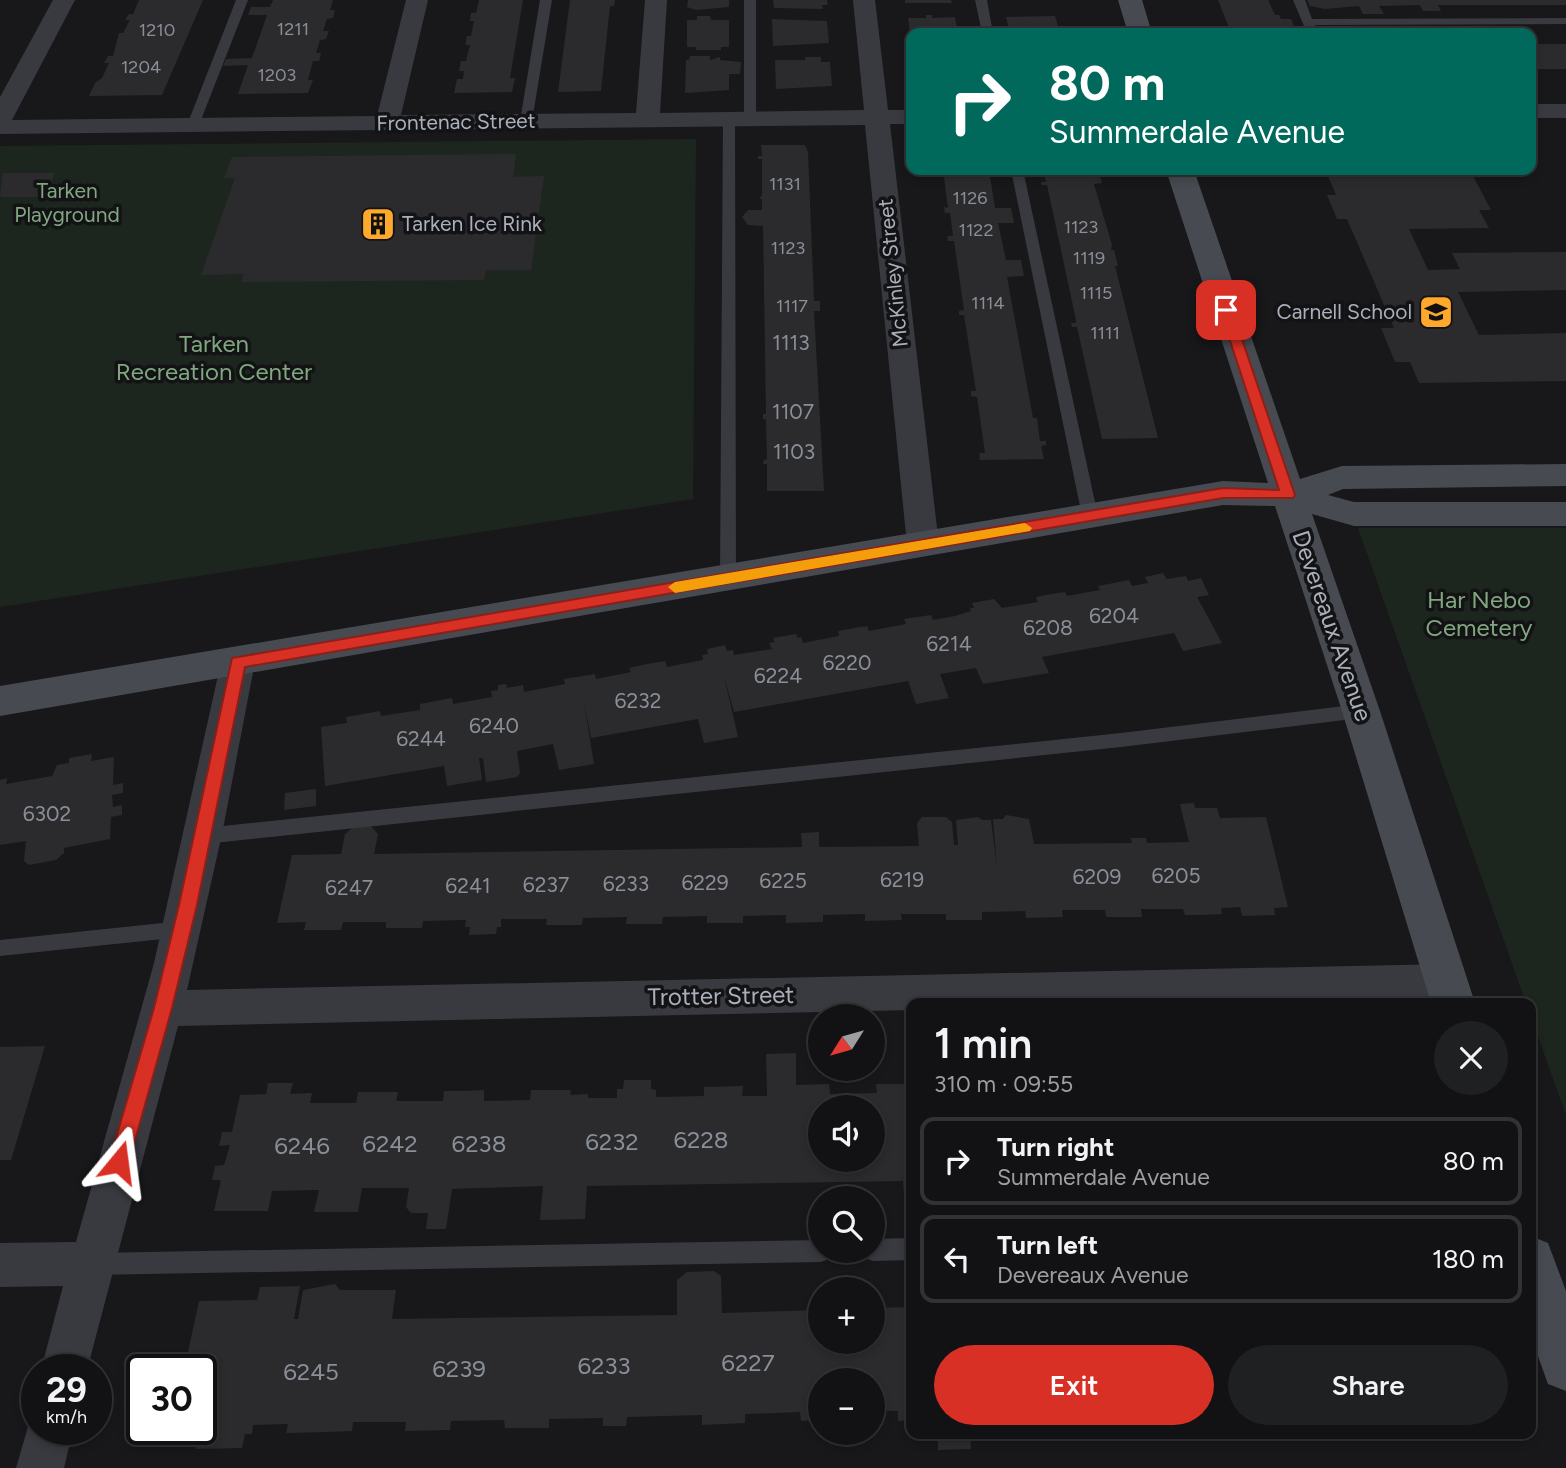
<!DOCTYPE html>
<meta charset="utf-8">
<style>
body{margin:0;font-family:Figtree,sans-serif;background:#1f2022;color:#f1f3f6;height:100vh;display:flex;flex-direction:column;font-size:26px;white-space:nowrap}
*{box-sizing:border-box;margin:0}
p{font-size:23px;color:#9c9ea0}
.icon{flex:none;width:38px;height:38px;fill:none;stroke:currentColor;stroke-width:2;stroke-linecap:round;stroke-linejoin:round}
.map{position:relative;flex:1;overflow:hidden}
.panel{position:absolute;left:906px;top:998px;width:630px;height:441px;display:flex;flex-direction:column;background:#121214;border-radius:14px;box-shadow:0 4px 10px #0003,0 0 0 2px #313234}
.panel>*{flex:none}
.top-card{position:absolute;left:906px;top:28px;width:630px;height:147px;border-radius:14px;box-shadow:0 4px 10px #0003,0 0 0 2px #313234;background:#00695c;color:#fff;overflow:hidden}
.needle{width:46px;rotate:233deg}
.tools{position:absolute;left:808px;top:1004px;display:grid;gap:14px}
.tools a{display:grid;place-items:center;width:77px;height:77px;border-radius:50%;background:#121214;box-shadow:0 4px 10px #0003,0 0 0 2px #313234;font-size:35px}
.speed{position:absolute;left:21px;top:1354px;display:flex;gap:14px;font-size:35px;font-weight:700;text-align:center}
.speed>*{display:grid;place-content:center;width:91px;height:91px;border-radius:50%;background:#121214;box-shadow:0 4px 10px #0003,0 0 0 2px #313234;line-height:1}
.speed small{font-size:18px;font-weight:400}
.speed .limit{border:4px solid #111;border-radius:10px;background:#fff;color:#111}
.pin{position:absolute;display:grid;place-items:center;width:60px;height:60px;color:#fff;margin:-30px;border-radius:14px;box-shadow:0 4px 10px #0006}
.me{position:absolute;width:77px;margin:-38px;rotate:16deg;stroke-linejoin:round;filter:drop-shadow(0 0 5px #0008)}
.turn{display:flex;align-items:center;gap:24px;height:147px;padding:0 28px;font-size:32px}
.turn .icon{width:91px;height:91px;stroke-width:2.5}
.turn b{display:block;font-size:49px;line-height:60px}
.round{display:grid;place-items:center;flex:none;width:74px;height:74px;border-radius:37px;background:#1f2022}
.headline{display:flex;align-items:center;justify-content:space-between;height:119px;padding:0 28px}
h1{font-size:42px;font-weight:600;line-height:52px}
.primary-button{display:flex;gap:14px;margin-top:auto;padding:14px 28px}
.primary-button a{flex:1;height:80px;border-radius:42px;background:#d93025;color:#fff;font-size:28px;font-weight:600;line-height:80px;text-align:center}
.primary-button a+a{background:#1f2022;color:#f1f3f6}
ul{padding:0;list-style:none}
li{display:flex;align-items:center;gap:21px;height:88px;margin:0 14px 10px;padding:0 14px;border:4px solid #313234;border-radius:14px}
li div{flex:1}
li b{display:block;font-size:26px}
li em{font-style:normal}
.map>svg:first-child{display:block}
.green{fill:#1d261e}
.building{fill:#2b2b2e;fill-rule:evenodd}
.lines{fill:none;stroke-linecap:round;stroke-linejoin:round}
.lane{fill:#393a40;fill-rule:evenodd}
.street{fill:#393a40;fill-rule:evenodd}
.secondary{fill:#474a50;fill-rule:evenodd}
.route{fill:#d93025;stroke:#8d1f18;stroke-width:2}
.slow{fill:#f59e0b}
.labels{text-anchor:middle;stroke-width:7;stroke-linejoin:round;paint-order:stroke}
.far-number-label{font-size:18px;fill:#898e97}
.far-street-label{font-size:21px;fill:#a9b0bb;stroke:#131315}
.far-park-label{font-size:21px;fill:#80a77f;stroke:#131315}
.far-poi-label{font-size:21px;fill:#a9b0bb;stroke:#131315;text-anchor:start}
.number-label{font-size:21px;fill:#898e97}
.park-label{font-size:24px;fill:#80a77f;stroke:#131315}
.street-label{font-size:24px;fill:#a9b0bb;stroke:#131315}
.near-number-label{font-size:24px;fill:#898e97}
</style>
<div class="map">
<svg width="1566" height="1468" viewBox="0 0 1566 1468">
<rect width="100%" height="100%" fill="#18181a"/>
<path class="green" d="M696 139 693 499 0 607V146Z
M1358 528H1566V1115L1531 1017V1003H1526Z"/>
<path class="building" d="M139 0H203L162 95 89 96 95 83 102 78 109 63H104L108 56H113L119 33H123L130 20H125L129 14H133Z
M273 0H333L330 10H335L333 18 327 19 323 31H329L326 39 320 40 316 53H321L319 61H313L308 80H313L308 93 238 94 248 65 223 66 226 59 252 58 267 15H248L251 7H270Z
M479 0H523L510 78H515L512 92 454 93 457 79H463L464 71H459L461 61H466L470 45H465L466 42 467 36H471L474 21H470L471 13H476Z
M570 0H615L614 6H610L601 91 558 92Z
M688 0H729V7L696 10 687 7Z
M773 0H827L828 5H822L823 9 774 8Z
M905 0H951L952 3H905Z
M1218 0H1268L1275 15H1279L1281 19H1291L1296 31 1231 33Z
M1307 0H1566V5H1438L1441 11H1423L1420 5 1379 6 1384 14H1363L1359 6 1325 9 1310 6Z
M926 15H932V18L955 17 958 33H910L908 18H926Z
M697 16H710L711 20H729V47H721V50H696V47H687V20H697Z
M1055 16 1060 33H1010L1006 17Z
M772 19 827 21 829 43 773 46Z
M1531 44H1566V69H1531Z
M690 56H710V60L720 57V60L741 62 740 74H729V90L685 93 686 60H689Z
M805 57H821V62H830L832 86 776 89 775 60H805Z
M761 145H805L808 152 814 301H820V311H814L824 491H767V464H763L764 460 767 459 766 419H763V414H766L763 226 748 225 742 217 748 210H762V199H759L762 195V159H758V156H762Z
M516 154 513 177 544 176 531 270H486L484 280 241 282 244 274 201 275 235 178H224L232 157Z
M943 170H989L995 208H1011L1014 223H998L1006 260H1021L1024 276 1007 277 1033 418H1037L1040 441H1046V445L1041 446 1044 459 980 460 979 453H985L977 397 971 396V391H976L964 315H959V311L964 310 954 241H948L947 236H953L950 213H945L944 207 948 208Z
M1043 170H1090L1092 176H1100L1102 183 1094 184 1112 245 1111 250H1114L1118 266H1115L1158 438 1102 439 1077 327H1072L1071 323H1076V320L1047 185H1042L1041 182H1046Z
M3 173H55L44 197H0Z
M1472 174 1491 210H1479L1489 228 1409 229 1428 270 1460 269 1452 253 1566 252V290L1458 292 1479 335 1566 333V381L1419 383 1410 362H1395L1381 328H1394L1347 219H1337L1327 195H1336L1328 176Z
M1163 573 1167 579 1186 576 1188 581 1201 578 1209 595 1197 597 1222 643 1183 651 1174 633 1042 657 1049 673 983 684 976 668 940 674 949 698 916 704 908 681 734 712 724 676 738 737 704 743 698 719 591 738 584 703 594 764 559 770 553 744 517 751 520 773 517 777 486 782 483 758H479L482 780 447 786 444 766 325 786 321 727 347 723 346 717 380 711 381 716 420 710V704L452 698 453 704 492 697 491 691 498 690V685L506 684 507 688 523 685 524 692 565 684 564 679 595 674 596 679 631 672 629 668 647 664 665 661 667 667 703 660 702 655 708 654 707 649 725 645 727 651 733 650 734 655 772 649 769 643 775 642 773 638 796 634 798 638 801 637 803 643 839 636 838 631 854 628 867 626 869 631 906 624 904 619 931 615 933 620 955 616 971 611 970 608H974L972 603 994 599 1002 608 1038 602 1036 597 1051 594 1065 592 1067 596 1100 590 1098 586 1129 580 1132 586 1148 583 1145 577Z
M92 754 91 761 114 757 113 785 123 783V793L112 795 113 807 122 805V815L111 817 110 839 64 848V853L56 860 29 865 24 861 26 841 0 845V780L7 778 6 784 52 776 57 765 69 763V758Z
M316 789V806L284 810 285 793Z
M1194 803 1195 808H1217L1220 818 1266 817 1288 907 1274 908 1275 915 1242 916 1240 907 1221 908 1222 914 1203 915H1185L1183 909H1141L1142 917H1106L1105 910H1062L1063 917 1026 918 1025 911 982 912V920H946V914H901L902 920 865 921V914L823 915V922L786 923V915L743 916V923H707V916L663 917 662 924H626L627 917 583 918 582 925H546L547 919H501V927H497L496 934 469 935 470 927H465L466 920 423 921 422 928H386V922H343L341 930H304L306 922 277 923 292 855 341 854 345 834 356 825H370L378 834 374 854 802 847 801 833 819 832V847L919 846 917 823 922 817H946L952 822 954 845H958L956 820 978 817 982 820H991L997 867 993 819H1003L1006 815 1029 819 1034 844 1132 843 1131 838H1146L1147 843 1189 842 1180 804Z
M45 1046 11 1160H0V1047Z
M796 1053V1085L829 1084 830 1094 877 1093 876 1084H912V1211H905L903 1181 587 1186 585 1219 540 1220 543 1186 452 1189 446 1229H426L428 1213H411L406 1207 409 1188H362L358 1212H314L319 1190H315L272 1191 268 1211H214L221 1180H212L215 1166 224 1165 230 1145 219 1146 222 1132H232L240 1095 266 1094 268 1083H293L290 1094 312 1093 310 1103H356L358 1092H398L396 1101H443L444 1091H463L484 1090V1101L530 1100 531 1090H571L570 1095 588 1094V1098H617V1089H623L624 1080H651V1089L656 1090V1097L704 1096V1087L743 1086 742 1096H767L766 1054ZM821 1108H873V1160H821Z
M714 1271 721 1276 722 1313 821 1310V1342H873V1308L912 1307V1420L898 1421V1411H873V1381H821V1420L801 1421 800 1412 745 1414V1423L702 1425V1415L627 1417 626 1426H603V1418L549 1419V1428H505L504 1420 451 1421 450 1430 405 1431 406 1422H353L352 1431 327 1432 286 1433 288 1424 253 1425 252 1434H245L242 1448 196 1449 198 1438H169L171 1430H201V1370H184L199 1301 257 1300 260 1287 300 1286 294 1319H298L303 1290 335 1284 340 1290H396L392 1319 677 1315V1280L687 1272Z
M938 1433H970L971 1449 938 1450Z"/>
<g class="lines">
<path class="lane" d="M236 0H248L199 125 189 128 187 125Z
M540 0H552L532 121 526 125 520 121Z
M744 0H756V119L750 123 744 119Z
M975 0H987L993 33H982Z
M1293 0H1305L1312 19 1566 18V24L1315 25 1317 33H1307Z
M729 115 735 119 736 578 728 584 720 578 723 119Z
M1011 170H1023L1098 516 1090 521 1082 516Z
M1361 704 1367 706 1370 711 1367 716 1361 718 1121 747 204 844 197 841 195 836 197 831 204 828 1121 733Z
M182 921 189 923 192 929 189 935 182 937 0 956V940Z
M912 1238V1260L873 1261 865 1258 862 1251H873V1239Z
M821 1240V1251H832L829 1259 821 1262 93 1275 85 1272 82 1264 85 1256 93 1253Z"/>
<path class="street" d="M53 0H75L12 120 377 116 406 0H428L401 115 636 113 645 0H667L660 113 864 110 853 0H875L888 110H912V124H890L939 545 934 553 923 556 912 553 907 545 865 125 0 134V97Z
M1531 104H1566V118H1531Z
M238 649 250 653 255 662 222 834 187 990 1447 964 1461 969 1467 981 1461 993 1447 998 1245 1003H912V1010L178 1026 87 1370H41L63 1286 0 1287V1243L76 1242 154 963 221 662 226 653Z
M37 1411V1430H73L64 1468H16L32 1413Z"/>
<path class="secondary" d="M1118 0H1142L1152 33H1128Z
M1166 170H1194L1300 479 1342 466 1566 464V486L1343 489 1328 495 1354 502H1566V526H1354L1312 514 1380 711 1475 1003H1431L1342 711 1275 506 1223 505 0 716V686L1223 481 1268 483Z
M1531 1236 1548 1243 1566 1291V1391L1548 1384 1531 1337Z"/>
</g>
<path class="route" d="M1226 307 1232 310 1295 495 1293 498H1223L245 667 197 905 172 1008 129 1162 126 1168 119 1171 112 1168 109 1162 154 1008 179 905 232 658 1223 488 1279 490 1220 310Z"/>
<path class="slow" d="M1025 523 1032 528 1030 531 675 593 668 587 675 582Z"/>
<defs>
<g id="building-square" transform="scale(1.75)"><rect x="-9" y="-9" width="18" height="18" rx="4" fill="#fea82c" stroke="#131315"/><path d="M-4-6H4V6H1V3H-1V6H-4ZM-2.5-4.3h1.7v1.8h-1.7ZM.8-4.3h1.7v1.8H.8ZM-2.5-1h1.7V.8h-1.7ZM.8-1h1.7V.8H.8Z" fill="#111"/></g>
<g id="school-square" transform="scale(1.75)"><rect x="-9" y="-9" width="18" height="18" rx="4" fill="#fea82c" stroke="#131315"/><path d="M0-5L7-2L0 1L-7-2ZM-4 1L0 2.5L4 1V4Q0 6-4 4Z" fill="#111"/></g>
</defs>
<g fill-rule="evenodd">
<use href="#building-square" x="378" y="224"/>
<use href="#school-square" x="1436" y="312"/>
</g>
<g class="labels">
<g class="far-number-label">
<text x="293" y="35">1211</text>
<text x="157" y="36">1210</text>
<text x="141" y="73">1204</text>
<text x="277" y="81">1203</text>
<text x="785" y="190">1131</text>
<text x="970" y="204">1126</text>
<text x="1081" y="233">1123</text>
<text x="976" y="236">1122</text>
<text x="788" y="254">1123</text>
<text x="1089" y="264">1119</text>
<text x="1096" y="299">1115</text>
<text x="988" y="309">1114</text>
<text x="792" y="312">1117</text>
<text x="1105" y="339">1111</text>
</g>
<g class="far-street-label">
<text transform="translate(456 122) rotate(-1)" y="7">Frontenac Street</text>
<text transform="translate(893 273) rotate(-96)" y="7">McKinley Street</text>
</g>
<g class="far-park-label">
<text x="67" y="198">Tarken<tspan x="67" dy="24">Playground</tspan></text>
</g>
<g class="far-poi-label">
<text x="402" y="231">Tarken Ice Rink</text>
<text x="1412" y="319" text-anchor="end">Carnell School</text>
</g>
<g class="number-label">
<text x="791" y="350">1113</text>
<text x="793" y="419">1107</text>
<text x="794" y="459">1103</text>
<text x="1114" y="623">6204</text>
<text x="1048" y="635">6208</text>
<text x="949" y="651">6214</text>
<text x="847" y="670">6220</text>
<text x="778" y="683">6224</text>
<text x="638" y="708">6232</text>
<text x="494" y="733">6240</text>
<text x="421" y="746">6244</text>
<text x="47" y="821">6302</text>
<text x="1176" y="883">6205</text>
<text x="1097" y="884">6209</text>
<text x="902" y="887">6219</text>
<text x="783" y="888">6225</text>
<text x="705" y="890">6229</text>
<text x="626" y="891">6233</text>
<text x="546" y="892">6237</text>
<text x="468" y="893">6241</text>
<text x="349" y="895">6247</text>
</g>
<g class="park-label">
<text x="214" y="352">Tarken<tspan x="214" dy="28">Recreation Center</tspan></text>
<text x="1479" y="608">Har Nebo<tspan x="1479" dy="28">Cemetery</tspan></text>
</g>
<g class="street-label">
<text transform="translate(1332 626) rotate(71)" y="8">Devereaux Avenue</text>
<text transform="translate(721 996) rotate(-1)" y="8">Trotter Street</text>
</g>
<g class="near-number-label">
<text x="701" y="1148">6228</text>
<text x="612" y="1150">6232</text>
<text x="390" y="1152">6242</text>
<text x="479" y="1152">6238</text>
<text x="302" y="1154">6246</text>
<text x="748" y="1371">6227</text>
<text x="604" y="1374">6233</text>
<text x="459" y="1377">6239</text>
<text x="311" y="1380">6245</text>
</g>
</g>
</svg>
<div class="tools">
<a><svg class="needle" viewBox="-14 -14 28 28"><path d="M0-13l5 13h-10z" fill="#e53935"/><path d="M0 13l5-13h-10z" fill="#9c9ea0"/></svg></a>
<a><svg class="icon" aria-label="sound" viewBox="0 0 24 24"><path d="M4 9h4l5-4v14l-5-4H4zM17 9q2 3 0 6"/></svg></a>
<a><svg class="icon" aria-label="search" viewBox="0 0 24 24"><circle cx="10" cy="10" r="6"/><path d="M15 15l6 6"/></svg></a>
<a>+</a>
<a>−</a>
</div>
<div class="speed"><div>29<small>km/h</small></div><div class="limit">30</div></div>
<div class="pin" style="left:1226px;top:310px;background:#d93025"><svg class="icon" aria-label="arrive" viewBox="0 0 24 24"><path d="M6 21V4h12l-3 4 3 4H6"/></svg></div>
<svg class="me" style="left:119px;top:1162px" viewBox="-20 -20 40 40"><path d="M0-17L14 15 0 8-14 15z" fill="#d93025" stroke="#fff" stroke-width="4"/></svg>
<div class="top-card">
<div class="turn"><svg class="icon" aria-label="right" viewBox="0 0 24 24"><path d="M7 20v-9h11M14 6l5 5-5 5"/></svg><div><b>80 m</b>Summerdale Avenue</div></div>
</div>
<section class="panel">
<div class="headline"><div><h1>1 min</h1><p>310 m · 09:55</p></div><a class="round"><svg class="icon" aria-label="close" viewBox="0 0 24 24"><path d="M6 6l12 12M18 6L6 18"/></svg></a></div>
<ul>
<li><svg class="icon" aria-label="right" viewBox="0 0 24 24"><path d="M7 20v-9h11M14 6l5 5-5 5"/></svg><div><b>Turn right</b><p>Summerdale Avenue</p></div><em>80 m</em></li>
<li><svg class="icon" aria-label="left" viewBox="0 0 24 24"><path d="M17 20v-9H6M10 6l-5 5 5 5"/></svg><div><b>Turn left</b><p>Devereaux Avenue</p></div><em>180 m</em></li>
</ul>
<div class="primary-button"><a>Exit</a><a>Share</a></div>
</section>
</div>
